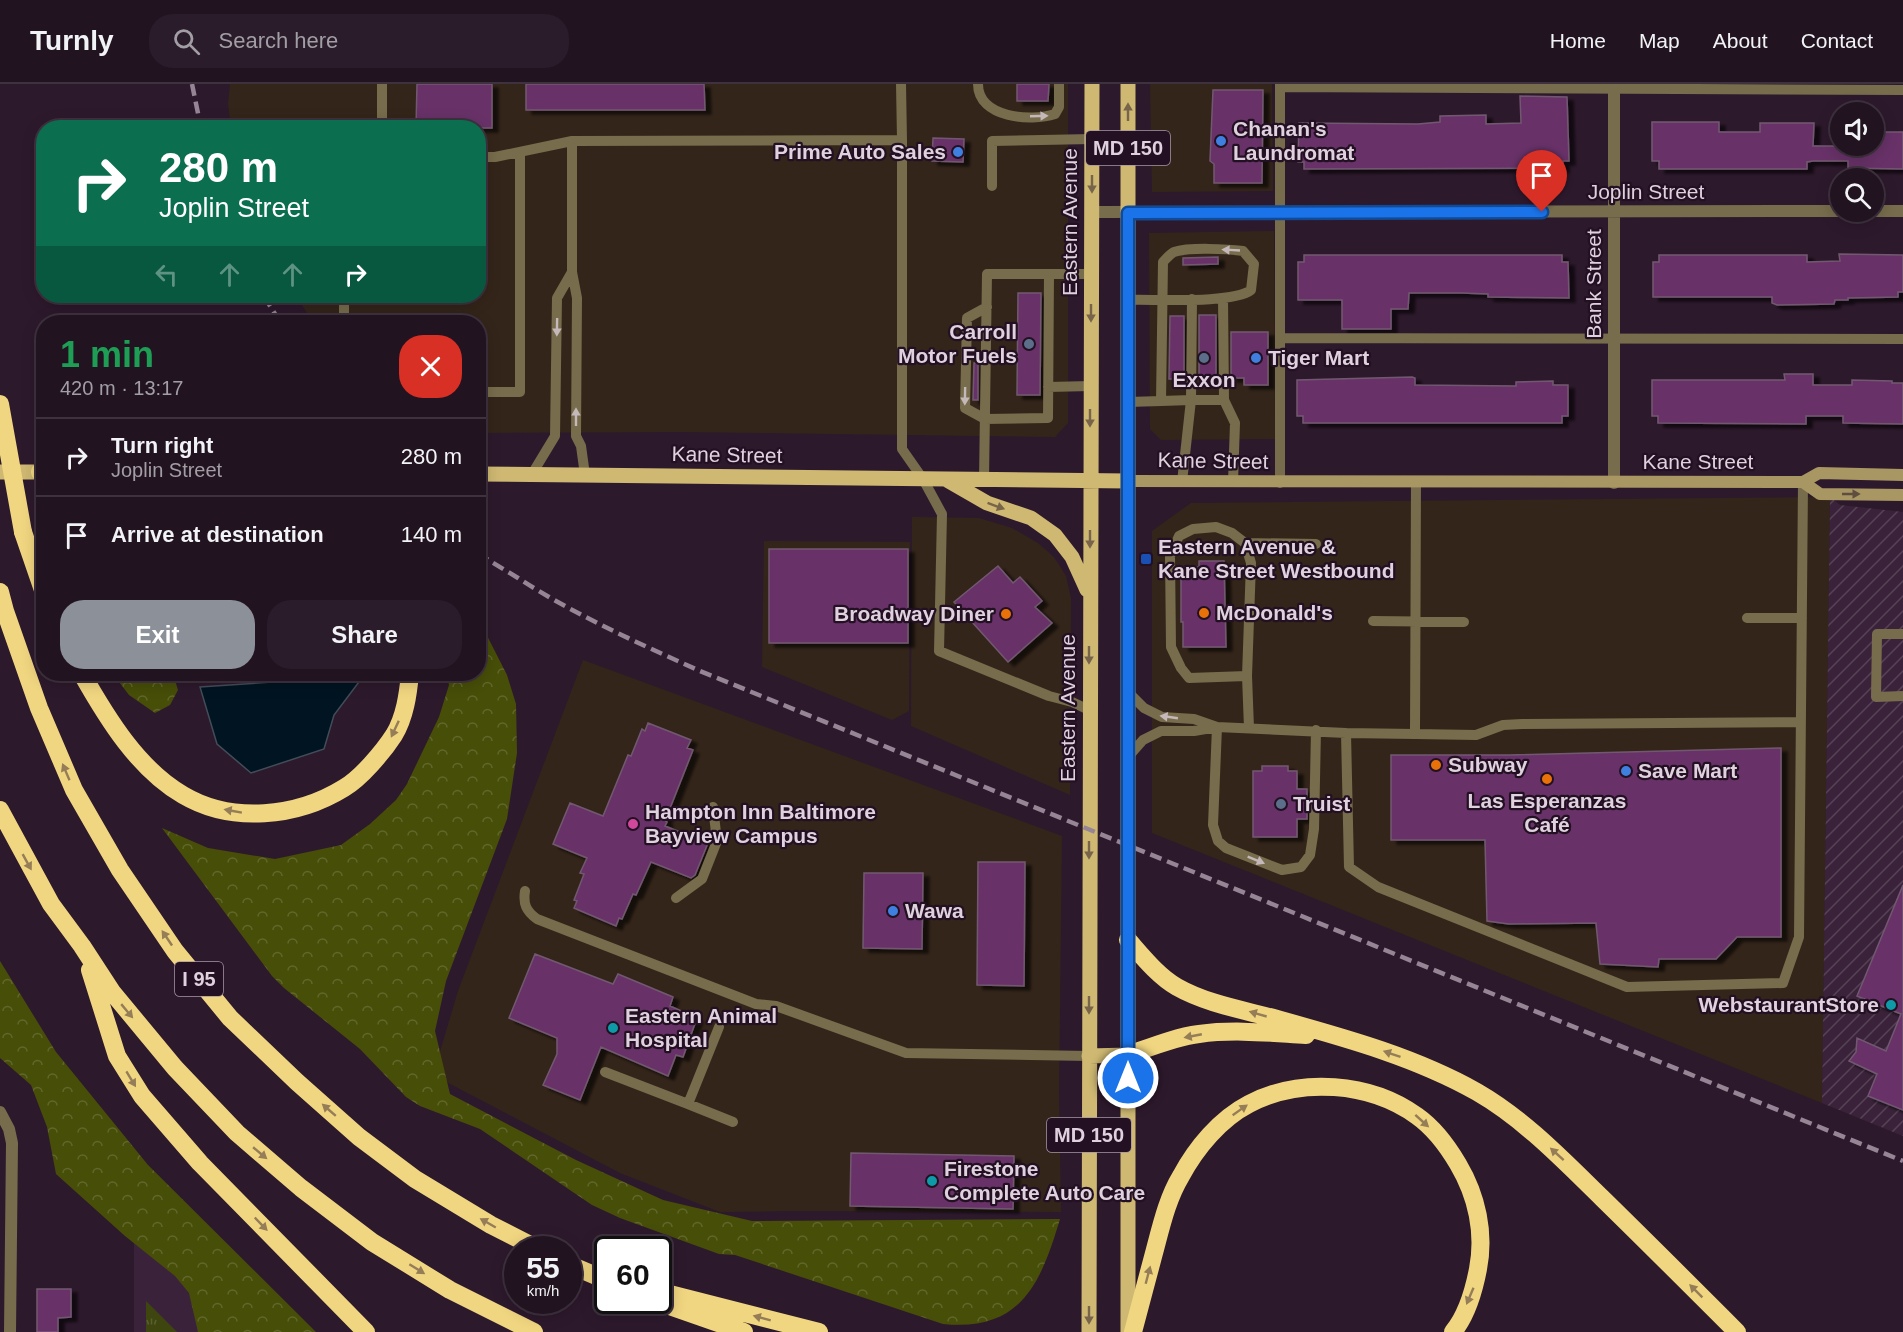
<!DOCTYPE html>
<meta charset="utf-8">
<style>
body{margin:0;font-family:Helvetica,sans-serif;background:#2a1c2a;color:#f1f3f6;height:100vh;display:flex;flex-direction:column;font-size:22px;white-space:nowrap}
*{box-sizing:border-box;margin:0}
p{font-size:20px;color:#a29ea5}
.icon{flex:none;width:33px;height:33px;fill:none;stroke:currentColor;stroke-width:2;stroke-linecap:round;stroke-linejoin:round}
.map{position:relative;flex:1;overflow:hidden}
.panel{position:absolute;left:36px;top:231px;width:450px;height:366px;display:flex;flex-direction:column;background:#221321;border-radius:24px;box-shadow:0 3px 15px #0003,0 0 0 2px #3f323f}
.panel>*{flex:none}
.top-card{position:absolute;left:36px;top:36px;width:450px;height:183px;border-radius:24px;box-shadow:0 3px 15px #0003,0 0 0 2px #3f323f;background:#0b6e4f;color:#fff;overflow:hidden}
.fabs{position:absolute;left:1830px;top:18px;display:grid;gap:12px}
.fabs a{display:grid;place-items:center;width:54px;height:54px;border-radius:50%;background:#221321;box-shadow:0 3px 15px #0003,0 0 0 2px #3f323f;font-size:30px}
.speed{position:absolute;left:504px;top:1152px;display:flex;gap:12px;font-size:30px;font-weight:700;text-align:center}
.speed>*{display:grid;place-content:center;width:78px;height:78px;border-radius:50%;background:#221321;box-shadow:0 3px 15px #0003,0 0 0 2px #3f323f;line-height:1}
.speed small{font-size:15px;font-weight:400}
.speed .limit{border:3px solid #111;border-radius:9px;background:#fff;color:#111}
.pin{position:absolute;display:grid;place-items:center;width:51px;height:51px;color:#fff;margin:-62px -26px;border-radius:50% 50% 50% 0;rotate:-45deg;box-shadow:0 0 6px #0007}
.pin .icon{rotate:45deg}
.me{position:absolute;width:66px;margin:-33px;rotate:0deg;stroke-linejoin:round;filter:drop-shadow(0 0 4px #0008)}
.turn{display:flex;align-items:center;gap:21px;height:126px;padding:0 24px;font-size:27px}
.turn .icon{width:78px;height:78px;stroke-width:2.5}
.turn b{display:block;font-size:42px;line-height:51px}
.lanes{display:flex;align-items:center;height:57px;padding:0 24px;background:#0003;justify-content:center;gap:30px;direction:ltr}
.lanes .off{opacity:.35}
.round{display:grid;place-items:center;flex:none;width:63px;height:63px;border-radius:24px;background:#2a1c2a}
.summary{display:flex;align-items:center;justify-content:space-between;height:102px;padding:0 24px}
h1{font-size:36px;font-weight:700;line-height:45px;color:#1e9e55}
.action{display:flex;gap:12px;margin-top:auto;padding:12px 24px}
.action a{flex:1;height:69px;border-radius:24px;background:#8c9099;color:#fff;font-size:24px;font-weight:700;line-height:69px;text-align:center}
.action a+a{background:#2a1c2a;color:#f1f3f6}
ul{padding:0;list-style:none}
li{display:flex;align-items:center;gap:18px;height:78px;padding:0 24px;border-top:2px solid #3f323f}
li div{flex:1}
li b{display:block;font-size:22px}
li em{font-style:normal}
header{display:flex;align-items:center;gap:36px;box-sizing:border-box;height:84px;padding:0 30px;background:#221321;border-bottom:2px solid #3f323f}
header strong{font-size:28px}
nav{display:flex;gap:33px;margin-inline-start:auto;font-size:21px}
.search{width:420px;height:54px;background:#2a1c2a;display:flex;align-items:center;gap:15px;box-sizing:border-box;padding:0 21px;border-radius:24px;color:#a29ea5;font-size:22px}
.map>svg:first-child{display:block}
.commercial{fill:#34251a}
.industrial{fill:url(#industrial-furrows)}
.built{fill:#3a233a}
.forest{fill:url(#forest-crowns)}
.park{fill:url(#park-tufts)}
.water{fill:#001421;stroke:#434d5a;stroke-width:1.5}
.building{fill:#683168;stroke:#715970;stroke-width:1.5;filter:url(#shadow)}
.lines{fill:none;stroke-linecap:round;stroke-linejoin:round}
.service{stroke:#776c4c;stroke-width:10}
.minor{stroke:#776c4c;stroke-width:12}
.secondary{stroke:#a89762;stroke-width:12}
.primary{stroke:#ceb872;stroke-width:15}
.motorway{stroke:#f1d681;stroke-width:18}
.rail{stroke:#968595;stroke-width:4.5;stroke-dasharray:12 6;stroke-linecap:butt}
.motorway-bridge{stroke:#f1d681;stroke-width:18}
.oneway{fill:#78644a}
.oneway2{fill:#c5b8ba}
.oneway3{fill:#5f4d3f}
.oneway4{fill:#947d57}
.route-casing{stroke:#114b97;stroke-width:15}
.route{stroke:#1a73e8;stroke-width:10}
.shop-dot{fill:#3f7fe0;stroke:#231023;stroke-width:2}
.service-dot{fill:#5c6f8a;stroke:#231023;stroke-width:2}
.transit-dot{fill:#1a4fb4;stroke:#231023;stroke-width:2}
.food-dot{fill:#e8710a;stroke:#231023;stroke-width:2}
.hotel-dot{fill:#d1479c;stroke:#231023;stroke-width:2}
.culture-dot{fill:#0f9aa8;stroke:#231023;stroke-width:2}
.labels{text-anchor:middle;stroke-width:4.5;stroke-linejoin:round;paint-order:stroke}
.shield{fill:#231023;stroke:#a797a6;stroke-width:1.5}
.shield-label{font-size:20px;font-weight:bold;fill:#dfd1de}
.poi-label{font-size:21px;font-weight:bold;fill:#dfd1de;stroke:#231023;text-anchor:start}
.street-label{font-size:21px;fill:#dfd1de;stroke:#231023}
</style>
<header>
<strong>Turnly</strong>
<div class="search"><svg class="icon" aria-label="search" viewBox="0 0 24 24"><circle cx="10" cy="10" r="6"/><path d="M15 15l6 6"/></svg>Search here</div>
<nav><a>Home</a><a>Map</a><a>About</a><a>Contact</a></nav>
</header>
<div class="map">
<svg width="1903" height="1248" viewBox="0 0 1903 1248">
<defs>
<pattern id="industrial-furrows" width="10" height="10" patternUnits="userSpaceOnUse" patternTransform="scale(1.5)"><rect width="10" height="10" fill="#3a233a"/><path d="M-1 1l2-2M0 10L10 0M9 11l2-2" fill="none" stroke="#564256"/></pattern>
<pattern id="forest-crowns" width="20" height="18" patternUnits="userSpaceOnUse" patternTransform="scale(1.5)"><rect width="20" height="18" fill="#474e08"/><path d="M2 6a3 3 0 1 1 6 0M12 15a3 3 0 1 1 6 0" fill="none" stroke="#61662c"/></pattern>
<pattern id="park-tufts" width="24" height="20" patternUnits="userSpaceOnUse" patternTransform="scale(1.5)"><rect width="24" height="20" fill="#3e450e"/><path d="M3 7l-1-3M5 7V3M7 7l1-3M15 17l-1-3M17 17v-4M19 17l1-3" fill="none" stroke="#595f31"/></pattern>
<filter id="shadow"><feDropShadow dx="6" dy="4" stdDeviation="1.5" flood-color="#0009"/></filter>
</defs>
<rect width="100%" height="100%" fill="#2d192c"/>
<path class="commercial" d="M230 0H1068V339L1055 353 683 348 479 349 478 238H313L296 212H478V44L231 43 228 20Z
M1150 0H1272L1273 107 1152 108Z
M1274 147 1275 355 1161 356 1150 345 1149 149Z
M1830 413 1822 1019 1152 749V447L1191 419Z
M912 433 979 434 1012 444 1038 459 1054 473 1066 492 1071 514 1070 711 911 642Z
M764 457 910 458 909 627 892 636 762 583Z
M583 576 1062 752 1059 1008 1061 1128 791 1127 720 1128 620 1089 433 991 458 907Z"/>
<path class="industrial" d="M1830 413 1840 421 1903 428V1052L1822 1019Z"/>
<path class="built" d="M134 1149 249 1248H134Z"/>
<path class="forest" d="M479 536 507 591 516 620 517 669 507 735 446 897 435 947 450 1010 576 1076 663 1116 752 1137 1060 1135C1041 1198 1022 1248 943 1240L735 1171 719 1170 620 1134 592 1121 480 1045 420 1022 406 1013 360 965 284 904 272 892 162 744 208 764 275 775 341 761 370 740 396 716 407 700 439 633 449 601 447 590H478Z
M113 590H173L178 606 170 621 155 629 129 611Z
M0 877 56 968 148 1081 316 1248H198L189 1209 175 1192 125 1152 56 1090 47 1043 31 1001 0 974Z"/>
<path class="park" d="M146 1217 177 1248H146Z"/>
<path class="water" d="M321 590H365L334 631 324 665 251 689 217 660 200 603 316 595Z"/>
<path class="building" d="M417 0H492V44H416Z
M526 0H704L705 26H526Z
M1017 0H1049L1048 17H1017Z
M1213 6H1263L1262 99H1214V80L1210 77Z
M1520 12 1567 13 1569 77H1563V84L1304 85V78H1298L1299 39 1418 40 1440 38V32L1486 31V40L1521 39Z
M1652 38H1719V48H1760V39H1814L1813 62H1874V48H1903V85L1848 84V77H1813L1807 78V85H1659V77H1652Z
M933 54 964 55 963 78 932 77Z
M1839 170 1903 171V208H1898V213L1848 214V216H1835L1834 220 1777 221 1772 219V213H1653V178H1659V171H1807V178L1840 177Z
M1304 171H1562V178H1568L1569 214 1488 213V210L1462 209H1409L1408 225H1391V245H1342V216H1298V178H1304Z
M1218 173V180L1183 181V174Z
M1018 209H1041L1040 311H1017Z
M1199 231H1216V294L1199 295Z
M1170 232H1184V295H1169Z
M1231 248H1268V301H1244V294H1231Z
M974 279H978V316H973Z
M1784 290H1813V301H1852V296L1892 297V299H1903V340L1843 339V332H1806V340L1658 339V332H1652V296H1785Z
M1412 293 1415 294V301L1516 302V298L1553 297V301H1568V332H1562V339H1303V332H1297V296Z
M769 465H908V559H769Z
M1199 477H1224L1226 563H1183V538H1181V483H1199Z
M998 482 1013 499 1020 493 1042 517 1035 523 1052 539 1008 578 954 518Z
M648 639 691 656 687 664 693 666 665 737 667 738 665 742 708 759 695 791 691 794 651 778 636 811 633 810 622 835 619 834 616 842 574 824 577 817 574 816 584 790 580 789 587 774 553 760 570 719 603 732 628 671 631 672 642 645 645 647Z
M1781 664V853H1737L1716 875H1659L1658 883 1600 880 1596 839 1509 840 1487 837 1485 756H1391V671H1510Z
M1262 682H1288V687H1297V705H1307V735H1297V753H1253V687H1262Z
M978 778H1025L1024 902 977 901Z
M864 789H923L922 865 863 864Z
M1903 801V1026L1868 1012 1877 990 1849 977 1856 968 1857 954 1886 967 1901 930 1857 912Z
M535 870 613 900 618 890 673 913 670 922 697 934 683 973 676 971 668 992 601 963 580 1016 543 1001 557 970V954L509 934Z
M851 1069 1014 1072 1013 1125 850 1122Z
M37 1205H71V1233L58 1234V1248H37Z"/>
<g class="lines">
<path class="service" d="M382 0V44
M978 0C978 34 1031 38 1055 30L1059 23V0
M1280 3 1903 6
M902 56V365L923 395 942 430 939 567 1049 612 1072 618 1089 626
M478 73H495L572 57
M992 102V57L1092 55
M1128 216C1155 215 1233 220 1251 206L1254 180 1243 167C1228 165 1189 163 1174 168 1170 170 1167 174 1163 178L1161 317 1128 318
M987 223 967 234 965 324 985 335 1048 334 1049 190
M344 238V212
M1280 254 1903 255
M1048 303 1091 302
M478 308H520V68
M1224 316 1235 339 1233 398
M1161 317 1191 316 1192 215
M532 390 555 352 557 214 572 188
M585 391 581 362 576 352 577 214 572 188V57L902 56 901 0
M984 395 987 190H1091
M1182 398 1191 316H1224L1223 214
M1280 399V0
M1216 443 1232 449 1245 459 1251 479 1247 592 1189 594 1181 584 1171 563 1170 472 1179 452 1193 445Z
M1245 459 1316 460
M1747 534H1802
M1373 537 1464 538
M1903 550H1877L1876 613 1903 612
M1247 592 1249 644
M1128 608 1144 624 1162 633 1194 635 1217 643
M1217 643 1213 741 1218 757 1226 764 1282 786 1301 783 1310 771 1314 745 1316 646
M1346 649 1415 650 1416 398
M1415 650 1476 651 1503 641 1522 640 1801 638
M1128 673 1143 656 1161 647H1194L1217 643 1346 649 1349 783 1378 803 1627 903 1783 899 1799 853 1803 398
M525 807C523 820 526 827 537 835L756 920 776 922 906 969 1089 972
M676 814 702 795 717 757 713 723
M605 988 688 1020 719 943
M688 1020 733 1038"/>
<path class="minor" d="M1874 127H1903
M1092 128 1840 127
M1614 399V0
M0 1028 9 1045 12 1059 10 1248"/>
<path class="secondary" d="M1128 397 1803 398 1819 389 1903 391
M1803 398 1820 410 1903 411"/>
<path class="primary" d="M1128 0V1248
M0 388H44
M478 390 1128 397
M947 396 987 419 1031 434 1055 451 1072 473 1087 506
M1089 972 1128 971
M1089 1248 1092 0"/>
<path class="motorway" d="M40 388 44 389
M23 448 44 509
M0 508 5 527 39 624 74 706 120 786 175 867 230 934 297 998 359 1053 415 1095 491 1141 540 1166
M82 590C107 634 138 685 183 711 232 740 297 733 344 704 361 694 383 668 394 651 405 633 408 610 410 590
M0 726 51 820 82 862 112 908 175 984 237 1049 301 1104 372 1158 450 1206 534 1248
M1128 856C1143 873 1158 892 1177 903 1207 920 1244 926 1277 935 1345 954 1415 973 1477 1008 1524 1035 1563 1076 1602 1114 1647 1158 1692 1203 1737 1248
M90 886 117 972 142 1012 200 1079 366 1248
M1128 971C1151 963 1175 953 1199 950 1234 945 1271 949 1306 951
M568 1180 608 1197
M658 1207 819 1248
M658 1218 744 1248
M1133 1248C1140 1222 1147 1195 1154 1169 1161 1143 1167 1115 1181 1092 1196 1064 1220 1035 1249 1020 1300 993 1370 998 1417 1032 1434 1044 1448 1063 1458 1080 1477 1112 1485 1149 1478 1185 1474 1206 1466 1232 1453 1248"/>
<path class="rail" d="M192 0 201 44
M264 212 280 238
M478 469C491 478 505 486 518 494 575 531 638 559 700 587L1903 1077"/>
<path class="motorway-bridge" d="M0 320 23 448"/>
</g>
<defs><path id="oneway-solid" d="M-6-.8H1V-3.2L6.5 0L1 3.2V.8H-6Z" transform="scale(1.5)"/></defs>
<g class="oneway">
<use href="#oneway-solid" transform="translate(1128 28) rotate(-90)"/>
<use href="#oneway-solid" transform="translate(1092 100) rotate(90)"/>
<use href="#oneway-solid" transform="translate(1091 229) rotate(90)"/>
<use href="#oneway-solid" transform="translate(1090 334) rotate(90)"/>
<use href="#oneway-solid" transform="translate(996 422) rotate(20)"/>
<use href="#oneway-solid" transform="translate(1090 455) rotate(90)"/>
<use href="#oneway-solid" transform="translate(1089 571) rotate(90)"/>
<use href="#oneway-solid" transform="translate(1089 766) rotate(90)"/>
<use href="#oneway-solid" transform="translate(1089 921) rotate(90)"/>
<use href="#oneway-solid" transform="translate(1089 1231) rotate(90)"/>
</g>
<g class="oneway2">
<use href="#oneway-solid" transform="translate(1039 32) rotate(-2)"/>
<use href="#oneway-solid" transform="translate(1231 166) rotate(-177)"/>
<use href="#oneway-solid" transform="translate(557 243) rotate(91)"/>
<use href="#oneway-solid" transform="translate(965 312) rotate(91)"/>
<use href="#oneway-solid" transform="translate(576 333) rotate(-90)"/>
<use href="#oneway-solid" transform="translate(1169 633) rotate(-172)"/>
<use href="#oneway-solid" transform="translate(1256 776) rotate(22)"/>
</g>
<use class="oneway3" href="#oneway-solid" transform="translate(1851 410)"/>
<g class="oneway4">
<use href="#oneway-solid" transform="translate(395 645) rotate(115)"/>
<use href="#oneway-solid" transform="translate(66 688) rotate(-113)"/>
<use href="#oneway-solid" transform="translate(233 727) rotate(-170)"/>
<use href="#oneway-solid" transform="translate(27 778) rotate(61)"/>
<use href="#oneway-solid" transform="translate(167 854) rotate(-124)"/>
<use href="#oneway-solid" transform="translate(127 927) rotate(50)"/>
<use href="#oneway-solid" transform="translate(1258 930) rotate(-164)"/>
<use href="#oneway-solid" transform="translate(1193 952) rotate(169)"/>
<use href="#oneway-solid" transform="translate(1392 970) rotate(-161)"/>
<use href="#oneway-solid" transform="translate(131 995) rotate(59)"/>
<use href="#oneway-solid" transform="translate(329 1026) rotate(-139)"/>
<use href="#oneway-solid" transform="translate(1240 1026) rotate(-35)"/>
<use href="#oneway-solid" transform="translate(1422 1037) rotate(42)"/>
<use href="#oneway-solid" transform="translate(260 1069) rotate(40)"/>
<use href="#oneway-solid" transform="translate(1557 1070) rotate(-138)"/>
<use href="#oneway-solid" transform="translate(488 1139) rotate(-150)"/>
<use href="#oneway-solid" transform="translate(261 1140) rotate(46)"/>
<use href="#oneway-solid" transform="translate(417 1185) rotate(32)"/>
<use href="#oneway-solid" transform="translate(1148 1191) rotate(-75)"/>
<use href="#oneway-solid" transform="translate(1696 1207) rotate(-135)"/>
<use href="#oneway-solid" transform="translate(1470 1212) rotate(113)"/>
<use href="#oneway-solid" transform="translate(762 1234) rotate(-165)"/>
</g>
<g class="lines">
<g class="route-casing">
<path id="route" d="M1128 994V129L1542 128"/>
</g>
<use href="#route" class="route"/>
</g>
<g class="shop-dot">
<circle cx="1221" cy="57" r="6"/>
<circle cx="958" cy="68" r="6"/>
<circle cx="1256" cy="274" r="6"/>
<circle cx="1626" cy="687" r="6"/>
<circle cx="893" cy="827" r="6"/>
</g>
<g class="service-dot">
<circle cx="1029" cy="260" r="6"/>
<circle cx="1204" cy="274" r="6"/>
<circle cx="1281" cy="720" r="6"/>
</g>
<rect class="transit-dot" x="1140" y="469" width="12" height="12" rx="3"/>
<g class="food-dot">
<circle cx="1204" cy="529" r="6"/>
<circle cx="1006" cy="530" r="6"/>
<circle cx="1436" cy="681" r="6"/>
<circle cx="1547" cy="695" r="6"/>
</g>
<circle class="hotel-dot" cx="633" cy="740" r="6"/>
<g class="culture-dot">
<circle cx="1891" cy="921" r="6"/>
<circle cx="613" cy="944" r="6"/>
<circle cx="932" cy="1097" r="6"/>
</g>
<g class="labels">
<g class="shield">
<rect x="1086" y="47" width="84" height="34" rx="4.5"/>
<rect x="175" y="878" width="48" height="34" rx="4.5"/>
<rect x="1047" y="1034" width="84" height="34" rx="4.5"/>
</g>
<g class="shield-label">
<text x="1128" y="71">MD 150</text>
<text x="199" y="902">I 95</text>
<text x="1089" y="1058">MD 150</text>
</g>
<g class="poi-label">
<text x="1233" y="52">Chanan's<tspan x="1233" dy="24">Laundromat</tspan></text>
<text x="946" y="75" text-anchor="end">Prime Auto Sales</text>
<text x="1017" y="255" text-anchor="end">Carroll<tspan x="1017" dy="24">Motor Fuels</tspan></text>
<text x="1268" y="281">Tiger Mart</text>
<text x="1204" y="303" text-anchor="middle">Exxon</text>
<text x="1158" y="470">Eastern Avenue &amp;<tspan x="1158" dy="24">Kane Street Westbound</tspan></text>
<text x="1216" y="536">McDonald's</text>
<text x="994" y="537" text-anchor="end">Broadway Diner</text>
<text x="1448" y="688">Subway</text>
<text x="1638" y="694">Save Mart</text>
<text x="1547" y="724" text-anchor="middle">Las Esperanzas<tspan x="1547" dy="24">Café</tspan></text>
<text x="1293" y="727">Truist</text>
<text x="645" y="735">Hampton Inn Baltimore<tspan x="645" dy="24">Bayview Campus</tspan></text>
<text x="905" y="834">Wawa</text>
<text x="1879" y="928" text-anchor="end">WebstaurantStore</text>
<text x="625" y="939">Eastern Animal<tspan x="625" dy="24">Hospital</tspan></text>
<text x="944" y="1092">Firestone<tspan x="944" dy="24">Complete Auto Care</tspan></text>
</g>
<g class="street-label">
<text x="1646" y="115">Joplin Street</text>
<text transform="translate(1070 138) rotate(-90)" y="7">Eastern Avenue</text>
<text transform="translate(1594 200) rotate(-90)" y="7">Bank Street</text>
<text transform="translate(727 371) rotate(1)" y="7">Kane Street</text>
<text transform="translate(1213 377) rotate(1)" y="7">Kane Street</text>
<text x="1698" y="385">Kane Street</text>
<text transform="translate(1068 624) rotate(-90)" y="7">Eastern Avenue</text>
</g>
</g>
</svg>
<div class="fabs">
<a><svg class="icon" aria-label="sound" viewBox="0 0 24 24"><path d="M4 9h4l5-4v14l-5-4H4zM17 9q2 3 0 6"/></svg></a>
<a><svg class="icon" aria-label="search" viewBox="0 0 24 24"><circle cx="10" cy="10" r="6"/><path d="M15 15l6 6"/></svg></a>
</div>
<div class="speed"><div>55<small>km/h</small></div><div class="limit">60</div></div>
<div class="pin" style="left:1542px;top:128px;background:#d93025"><svg class="icon" aria-label="arrive" viewBox="0 0 24 24"><path d="M6 21V4h12l-3 4 3 4H6"/></svg></div>
<svg class="me" style="left:1128px;top:994px" viewBox="-20 -20 40 40"><circle r="17" fill="#1a73e8" stroke="#fff" stroke-width="3"/><path d="M0-11L8 9 0 5-8 9z" fill="#fff"/></svg>
<div class="top-card">
<div class="turn"><svg class="icon" aria-label="right" viewBox="0 0 24 24"><path d="M7 20v-9h11M14 6l5 5-5 5"/></svg><div><b>280 m</b>Joplin Street</div></div>
<div class="lanes"><svg class="icon off" aria-label="left" viewBox="0 0 24 24"><path d="M17 20v-9H6M10 6l-5 5 5 5"/></svg><svg class="icon off" aria-label="ahead" viewBox="0 0 24 24"><path d="M12 20V5M6 11l6-6 6 6"/></svg><svg class="icon off" aria-label="ahead" viewBox="0 0 24 24"><path d="M12 20V5M6 11l6-6 6 6"/></svg><svg class="icon" aria-label="right" viewBox="0 0 24 24"><path d="M7 20v-9h11M14 6l5 5-5 5"/></svg></div>
</div>
<section class="panel">
<div class="summary"><div><h1>1 min</h1><p>420 m · 13:17</p></div><a class="round" style="background:#d93025;color:#fff"><svg class="icon" aria-label="close" viewBox="0 0 24 24"><path d="M6 6l12 12M18 6L6 18"/></svg></a></div>
<ul>
<li><svg class="icon" aria-label="right" viewBox="0 0 24 24"><path d="M7 20v-9h11M14 6l5 5-5 5"/></svg><div><b>Turn right</b><p>Joplin Street</p></div><em>280 m</em></li>
<li><svg class="icon" aria-label="arrive" viewBox="0 0 24 24"><path d="M6 21V4h12l-3 4 3 4H6"/></svg><div><b>Arrive at destination</b></div><em>140 m</em></li>
</ul>
<div class="action"><a>Exit</a><a>Share</a></div>
</section>
</div>
